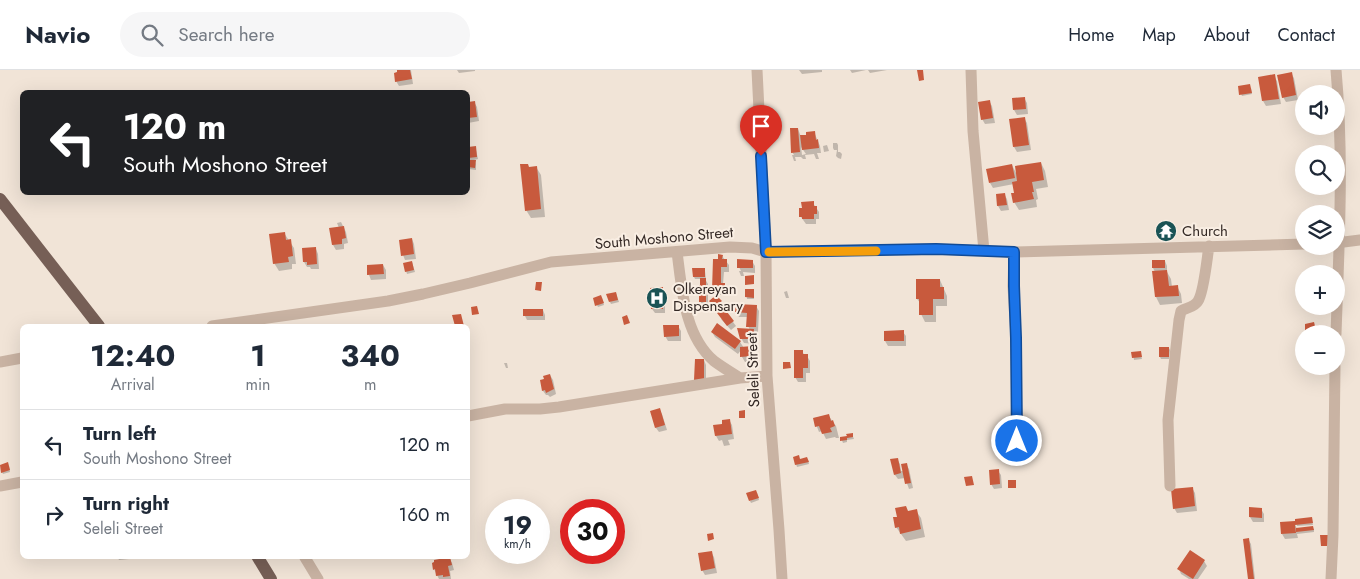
<!DOCTYPE html>
<meta charset="utf-8">
<style>
body{margin:0;font-family:Jost,sans-serif;background:#f6f6f7;color:#1f2937;height:100vh;display:flex;flex-direction:column;font-size:19px;white-space:nowrap}
*{box-sizing:border-box;margin:0}
p{font-size:16px;color:#747a83}
.icon{flex:none;width:28px;height:28px;fill:none;stroke:currentColor;stroke-width:2;stroke-linecap:round;stroke-linejoin:round}
.map{position:relative;flex:1;overflow:hidden}
.panel{position:absolute;left:20px;top:254px;width:450px;height:235px;display:flex;flex-direction:column;background:#fff;border-radius:8px;box-shadow:0 5px 20px #0002}
.panel>*{flex:none}
.guide{position:absolute;left:20px;top:20px;width:450px;height:105px;border-radius:8px;box-shadow:0 5px 20px #0002;background:#202124;color:#fff;overflow:hidden}
.tools{position:absolute;left:1295px;top:15px;display:grid;gap:10px}
.tools a{display:grid;place-items:center;width:50px;height:50px;border-radius:50%;background:#fff;box-shadow:0 5px 20px #0002;font-size:25px}
.speed{position:absolute;left:485px;top:429px;display:flex;gap:10px;font-size:25px;font-weight:700;text-align:center}
.speed>*{display:grid;place-content:center;width:65px;height:65px;border-radius:50%;background:#fff;box-shadow:0 5px 20px #0002;line-height:1}
.speed small{font-size:12px;font-weight:400}
.speed .limit{border:8px solid #d22;background:#fff;color:#111}
.pin{position:absolute;display:grid;place-items:center;width:42px;height:42px;color:#fff;margin:-51px -21px;border-radius:50% 50% 50% 0;rotate:-45deg;box-shadow:0 0 5px #0007}
.pin .icon{rotate:45deg}
.me{position:absolute;width:55px;margin:-28px;rotate:0deg;stroke-linejoin:round;filter:drop-shadow(0 0 4px #0008)}
.turn{display:flex;align-items:center;gap:18px;height:105px;padding:0 20px;font-size:22px}
.turn .icon{width:65px;height:65px;stroke-width:2.5}
.turn b{display:block;font-size:35px;line-height:42px}
.eta{display:flex;justify-content:space-evenly;align-items:center;height:85px;text-align:center}
.eta b{font-size:30px;font-weight:700;line-height:35px}
ul{padding:0;list-style:none}
li{display:flex;align-items:center;gap:15px;height:70px;padding:0 20px;border-top:1px solid #e0e1e3}
li div{flex:1}
li b{display:block;font-size:19px}
li em{font-style:normal}
header{display:flex;align-items:center;gap:30px;box-sizing:border-box;height:70px;padding:0 25px;background:#fff;border-bottom:1px solid #e0e1e3}
header strong{font-size:24px}
nav{display:flex;gap:28px;margin-inline-start:auto;font-size:18px}
.search{width:350px;height:45px;background:#f6f6f7;display:flex;align-items:center;gap:12px;box-sizing:border-box;padding:0 18px;border-radius:28px;color:#747a83;font-size:19px}
.map>svg:first-child{display:block}
.shadow{fill:#0003;fill-rule:evenodd}
.building{fill:#c85a3d}
.lines{fill:none;stroke-linecap:round;stroke-linejoin:round}
.street{stroke:#c9b3a3;stroke-width:11}
.primary{stroke:#765f56;stroke-width:12}
.route-casing{stroke:#114b97;stroke-width:12}
.route{stroke:#1a73e8;stroke-width:9}
.slow{stroke:#f59e0b;stroke-width:9}
.labels{text-anchor:middle;stroke-width:4;stroke-linejoin:round;paint-order:stroke}
.poi-label{font-size:15px;fill:#342925;stroke:#f9eee3;text-anchor:start}
.street-label{font-size:15px;fill:#342925;stroke:#f9eee3}
</style>
<header>
<strong>Navio</strong>
<div class="search"><svg class="icon" aria-label="search" viewBox="0 0 24 24"><circle cx="10" cy="10" r="6"/><path d="M15 15l6 6"/></svg>Search here</div>
<nav><a>Home</a><a>Map</a><a>About</a><a>Contact</a></nav>
</header>
<div class="map">
<svg width="1360" height="509" viewBox="0 0 1360 509">
<rect width="100%" height="100%" fill="#f1e4d7"/>
<path class="shadow" d="M398 0H411L413 14 399 16 396 11 399 3Z
M457 0H475V1L459 3Z
M799 0H822V2L802 4Z
M850 0H866L852 3Z
M868 0H887L870 3Z
M1291 3 1294 8 1298 30 1286 32 1283 27Z
M1274 6 1277 11 1281 34 1266 36 1263 31Z
M1251 18 1252 24 1242 26 1241 24Z
M1024 28 1027 33 1028 44 1017 45 1014 40Z
M989 31 992 36 995 53 985 54 982 49Z
M474 32 477 37 479 51 468 53V33Z
M1024 48 1027 53 1031 80 1017 82 1014 77 1010 50Z
M798 59 801 67 808 66 814 62 820 76 821 83H817L819 89H816L814 84 805 85 806 89H803L801 87H795L796 91H794L792 85H794L792 82ZM801 77 806 84 802 85Z
M833 73H837L838 75V82H840L842 84 841 89 838 88 836 86 837 80H834L833 78Z
M827 75 829 81 824 82 823 76Z
M468 78 476 80 478 89 474 90 476 94V100L468 99V91H471L469 88Z
M1041 93 1045 101 1048 117 1036 119 1038 129 1036 130 1037 137 1019 140 1014 132 1015 124 1014 114 993 118 990 113 1012 95 1017 105Z
M536 97 541 105 545 147 531 148 526 140 529 98Z
M1004 124 1007 129 1009 140 1001 141 998 136 997 125Z
M813 133 819 142V149H816V154H806L801 147Z
M341 152 346 162 348 173 344 174V179L336 180 333 175 331 159 339 158 337 153Z
M284 163 294 178 296 194H292V199L279 201 274 193Z
M412 169 414 174 416 189 405 190 403 185Z
M316 179 318 184 319 199H311L310 197H307L304 192Z
M722 186 729 195V202H724L723 214 727 219V225H716L714 220Z
M752 191 755 196V203L743 202 744 206H741L739 201H741L739 197Z
M1153 191H1165L1167 196V202L1171 209 1172 217 1177 216 1181 224 1182 233 1160 235 1156 227 1154 202H1155L1153 198Z
M412 192 415 202 407 204 404 194Z
M383 195 386 200V209L371 210 369 205Z
M704 199 705 201 706 209H705L708 214V236H703L700 231 701 209H695L694 207Z
M940 210 947 226V236H936V252H925L921 244V234L917 229Z
M662 219 665 223V243H655L652 239Z
M746 220 753 221 754 229H747Z
M787 221 789 228H786L784 222Z
M616 223 619 232 611 234 610 232Z
M716 226 722 234 716 239 710 231Z
M602 228 604 235 598 237 597 235Z
M756 236 759 241 758 262 754 261 756 265V274L744 273 741 268 750 260 748 256V247H739L737 242Z
M543 240 545 245V250H527L525 246Z
M721 249 733 252 736 256 731 260Z
M717 255 740 272 744 278 752 277 755 282V291L745 292 742 287 741 280 738 284 715 267 712 262Z
M678 256 681 261V271H668L665 266Z
M885 262H903L906 266V276H888L885 271Z
M1169 278 1170 280 1169 289H1161L1160 287Z
M802 281 805 286H807L810 291V303H806V312H798L795 307Z
M1133 284 1141 285 1142 289 1134 290Z
M696 290H704L706 295V315Z
M504 293H507L508 298H506Z
M550 305 553 310 556 324 550 327 548 325H546L543 321 541 311Z
M659 339 662 344 667 360 659 362 656 358Z
M828 345 836 356 839 368H836L835 367 826 369 822 361 819 362 817 357 814 348Z
M729 350 732 355 734 369 728 370 730 375 724 376 722 370 719 371 716 366 715 356 724 355Z
M852 364 854 369 847 370V372L843 373 841 368 848 367Z
M794 388 808 390 809 394 797 397Z
M897 389 900 394 901 401H904L906 394 909 399 913 418 909 419 905 408 898 409 895 405Z
M9 396 10 402 3 404 2 402Z
M998 401 1001 405 1002 418 994 419 991 414Z
M1192 418 1195 423 1197 441 1177 443 1174 438Z
M757 423 759 430 751 433 750 431Z
M1261 439 1264 444V452H1253L1250 447Z
M916 441 921 448 925 467 906 471 896 457 909 442Z
M1296 450H1312L1313 455 1297 456Z
M1294 452 1297 459H1314V462L1297 464 1298 468 1285 469 1282 464Z
M1248 469 1251 474 1255 509H1249Z
M711 482 714 487 717 503 705 505 702 500Z
M117 486H129V489L119 490Z
M449 488 452 493 454 500 450 501 451 509H439L434 499Z
M1204 491 1207 496 1198 509H1189L1181 504 1179 499Z"/>
<path class="building" d="M397 0H410L412 9 395 12 394 3 397 2Z
M917 0H923L924 10 919 11Z
M1292 2 1296 25 1282 28 1277 5Z
M1275 4 1279 29 1262 31 1258 7Z
M1250 14 1252 23 1239 25 1238 16Z
M1025 27 1026 39 1013 40 1012 28Z
M990 30 993 48 981 50 978 32Z
M475 31 477 47 468 48V32Z
M1025 47 1029 75 1013 77 1009 49Z
M790 58H798L800 82 791 83Z
M815 61 816 70 818 69 819 78 802 80 800 65H806V62Z
M476 76 477 87 468 88V77Z
M468 90H476L475 98 468 97Z
M1041 92 1044 110 1032 112 1034 122H1032L1034 129 1013 133 1011 123H1014L1012 112 1017 111 1015 96Z
M520 94H528L529 97 537 96 541 139 525 141Z
M1012 94 1015 108 989 113 986 99Z
M1005 123 1007 135 997 136 996 124Z
M814 131V136H817V144H814V149H802V147H799V138H802L801 132Z
M344 156 346 168 342 169V174L332 175 329 158Z
M285 162 286 170 291 169 293 186 288 187 289 192 273 194 269 164Z
M412 168 414 184 401 186 399 170Z
M316 177 317 194 307 195V192H303L302 178Z
M718 184 723 185 722 189H727V197H721V213H725V220H712L713 189H718Z
M737 189 753 190V198H737Z
M1152 190H1165V198H1152Z
M412 191 414 200 405 202 403 193Z
M383 194 384 204 367 205V195Z
M692 198H705V207H693Z
M1167 200 1169 216 1178 215 1179 226 1155 227 1152 201Z
M754 205V214L745 215V206Z
M700 208H706V232H699V215H700Z
M916 209H940V217H944V229H933V245H919V229H916Z
M536 212H542L541 221 535 220Z
M663 217V239H651L650 218Z
M745 219H754V228L745 227Z
M616 222 618 230 609 232 606 224Z
M601 225 604 233 595 236 593 228Z
M716 225 722 231 714 237 709 231Z
M736 234 757 235 756 257H746L747 243 735 242Z
M477 236 479 244 472 245 471 237Z
M724 238 734 251 727 256 717 243Z
M523 239H543V246H523Z
M461 244 464 256H455L452 245Z
M627 245 630 253 624 255 622 247Z
M1314 252 1315 256 1321 255 1323 264H1305V254Z
M717 253 741 271 735 279 711 262Z
M663 255H679V266L664 267Z
M737 258 754 259 753 269H740Z
M904 260V271H884V261Z
M753 276V286L740 287V277Z
M1159 277H1169V287H1159Z
M794 280H803V284H808V298H803V308H794Z
M1141 281 1142 287 1132 288 1131 282Z
M695 289H704V310H694Z
M783 292H790L791 298 783 299Z
M550 304 554 319 546 323 545 320 542 321 540 310 544 309 543 306Z
M660 338 665 355 655 358 650 341Z
M745 340V348H739V341Z
M829 344 831 351 833 350 835 356 830 358 832 362 822 364 819 356 815 357 813 348Z
M730 349 732 364 715 366 713 355 722 354V350Z
M853 363V367L847 368V370L840 371V367L847 366 846 364Z
M799 385 800 389 807 387 809 392 795 395 793 387Z
M898 388 901 403 894 405 890 389Z
M8 392 10 400 1 403 0 395Z
M907 393 911 413 905 414 901 394Z
M999 399 1000 414 990 415 989 400Z
M972 406 974 415 966 416 964 407Z
M1008 410H1016V418H1008Z
M1193 417 1195 436 1173 439 1171 419Z
M756 420 759 428 749 431 746 423Z
M906 436 908 441 917 439 921 459 900 464 899 457 895 458 893 447H897L895 438Z
M1249 437 1262 438V448L1249 447Z
M1312 447 1313 453 1295 455 1296 463 1281 464 1280 452 1295 451V449Z
M1313 456 1314 460 1296 462V458Z
M713 463 714 469 708 471 707 464Z
M1320 465H1328L1329 476H1321Z
M1249 468 1254 509H1248L1243 469Z
M1190 480 1205 490 1193 509 1177 499Z
M712 481 715 498 701 501 698 483Z
M450 487 452 495 448 496 450 506 443 507V505L436 506 435 499 433 500 432 493 434 492V490Z"/>
<g class="lines">
<path class="street" d="M757 0 766 182 767 306 779 460 782 509
M971 0 973 61 984 181
M1336 173 1360 170
M677 182C682 219 684 265 714 291 722 297 732 303 740 308
M1014 182 1013 216 1016 268 1017 371
M212 256 388 231 423 224 470 213 551 192 730 177 752 178 766 182 936 179 1014 182 1304 174
M1336 264C1339 176 1344 88 1336 0
M0 292 22 288
M468 346 505 339H540L559 337 740 308 767 306
M0 416 22 412
M1170 416 1168 350 1179 250 1181 241C1186 238 1195 237 1198 231 1204 222 1207 188 1209 176
M304 486 318 509
M1331 509 1333 465 1335 296"/>
<path class="primary" d="M0 129 99 256
M257 486 271 509"/>
</g>
<g class="lines">
<g class="route-casing">
<path id="route" d="M761 86 766 182 936 179 1014 182V216L1016 268 1017 371"/>
</g>
<use href="#route" class="route"/>
<path class="slow" d="M769 182 876 181"/>
</g>
<defs>
<g id="temple-disc" transform="scale(1.125)"><circle r="9.5" fill="#1a5355" stroke="#f9eee3"/><path d="M0-6L5-2H3V0L6.5 2.5H4V6H1.5V3h-3V6H-4V2.5H-6.5L-3 0V-2H-5Z" fill="#fff"/></g>
<g id="hospital-disc" transform="scale(1.125)"><circle r="9.5" fill="#1a5355" stroke="#f9eee3"/><path d="M-5-5h3v3.5h4V-5h3V5h-3V1.5h-4V5h-3Z" fill="#fff"/></g>
</defs>
<g fill-rule="evenodd">
<use href="#temple-disc" x="1166" y="161"/>
<use href="#hospital-disc" x="657" y="228"/>
</g>
<g class="labels">
<g class="poi-label">
<text x="1182" y="166">Church</text>
<text x="673" y="224">Olkereyan<tspan x="673" dy="17">Dispensary</tspan></text>
</g>
<g class="street-label">
<text transform="translate(664 168) rotate(-5)" y="5">South Moshono Street</text>
<text transform="translate(753 300) rotate(-92)" y="5">Seleli Street</text>
</g>
</g>
</svg>
<div class="tools">
<a><svg class="icon" aria-label="sound" viewBox="0 0 24 24"><path d="M4 9h4l5-4v14l-5-4H4zM17 9q2 3 0 6"/></svg></a>
<a><svg class="icon" aria-label="search" viewBox="0 0 24 24"><circle cx="10" cy="10" r="6"/><path d="M15 15l6 6"/></svg></a>
<a><svg class="icon" aria-label="layers" viewBox="0 0 24 24"><path d="M12 4l9 5-9 5-9-5zM3 14l9 5 9-5"/></svg></a>
<a>+</a>
<a>−</a>
</div>
<div class="speed"><div>19<small>km/h</small></div><div class="limit">30</div></div>
<div class="pin" style="left:761px;top:86px;background:#d93025"><svg class="icon" aria-label="arrive" viewBox="0 0 24 24"><path d="M6 21V4h12l-3 4 3 4H6"/></svg></div>
<svg class="me" style="left:1017px;top:371px" viewBox="-20 -20 40 40"><circle r="17" fill="#1a73e8" stroke="#fff" stroke-width="3"/><path d="M0-11L8 9 0 5-8 9z" fill="#fff"/></svg>
<div class="guide">
<div class="turn"><svg class="icon" aria-label="left" viewBox="0 0 24 24"><path d="M17 20v-9H6M10 6l-5 5 5 5"/></svg><div><b>120 m</b>South Moshono Street</div></div>
</div>
<section class="panel">
<div class="eta">
<div><b>12:40</b><p>Arrival</p></div>
<div><b>1</b><p>min</p></div>
<div><b>340</b><p>m</p></div>
</div>
<ul>
<li><svg class="icon" aria-label="left" viewBox="0 0 24 24"><path d="M17 20v-9H6M10 6l-5 5 5 5"/></svg><div><b>Turn left</b><p>South Moshono Street</p></div><em>120 m</em></li>
<li><svg class="icon" aria-label="right" viewBox="0 0 24 24"><path d="M7 20v-9h11M14 6l5 5-5 5"/></svg><div><b>Turn right</b><p>Seleli Street</p></div><em>160 m</em></li>
</ul>
</section>
</div>
